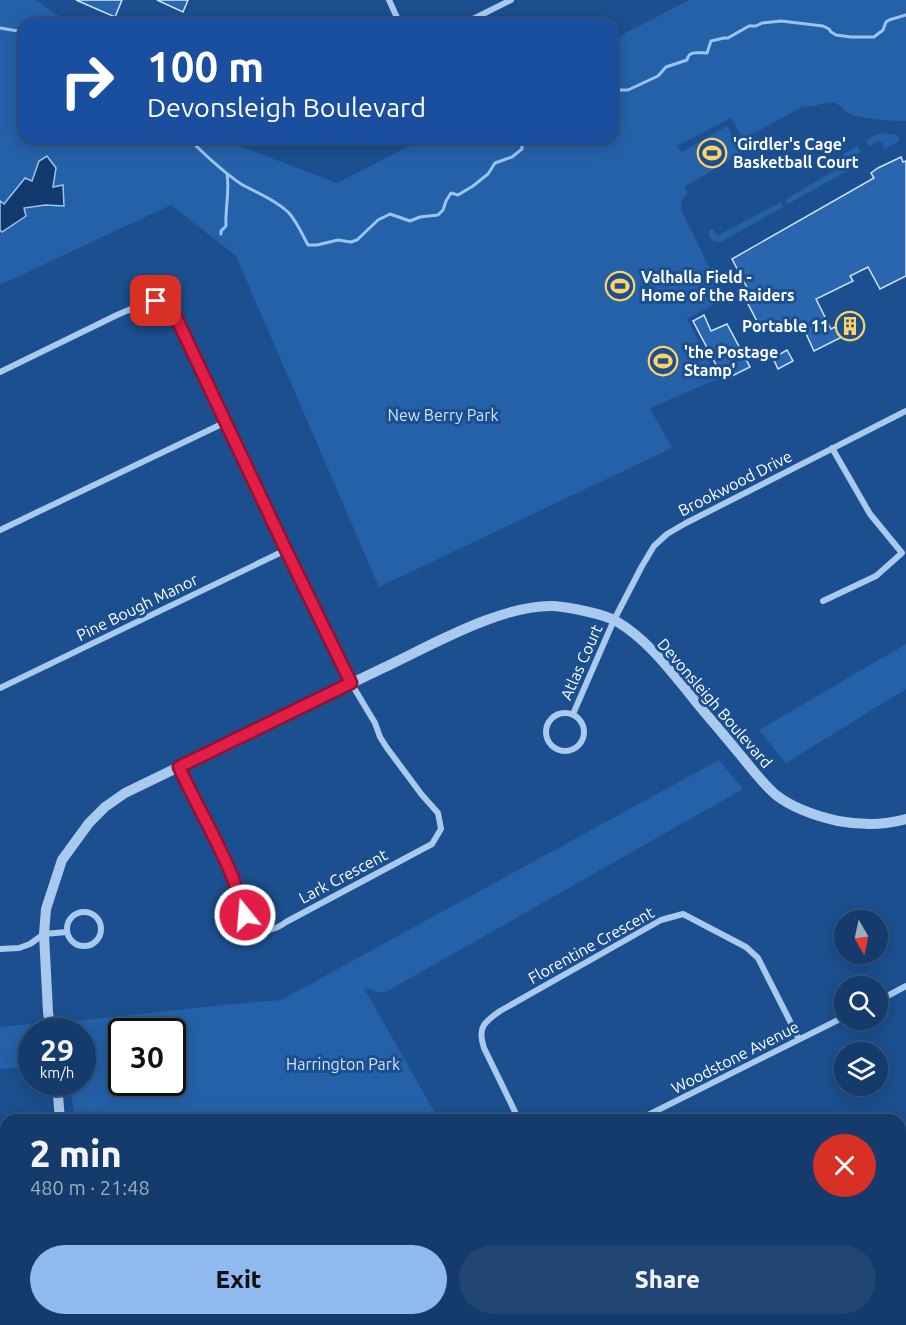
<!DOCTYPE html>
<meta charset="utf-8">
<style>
body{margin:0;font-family:Ubuntu,sans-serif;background:#214673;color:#f1f3f6;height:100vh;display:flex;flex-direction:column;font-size:22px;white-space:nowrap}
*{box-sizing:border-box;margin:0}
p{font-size:20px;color:#9dadc1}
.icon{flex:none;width:33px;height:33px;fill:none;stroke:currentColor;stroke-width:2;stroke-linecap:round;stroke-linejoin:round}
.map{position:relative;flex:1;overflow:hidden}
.details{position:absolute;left:0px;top:1114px;width:906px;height:212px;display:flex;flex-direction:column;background:#143b6b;border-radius:18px 18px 0 0;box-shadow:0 3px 15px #0003,0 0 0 2px #33557e}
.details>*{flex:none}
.top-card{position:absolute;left:18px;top:18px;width:600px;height:126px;border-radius:18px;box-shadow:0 3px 15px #0003,0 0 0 2px #33557e;background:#1a4fa0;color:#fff;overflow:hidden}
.needle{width:39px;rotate:171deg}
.buttons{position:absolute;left:834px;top:910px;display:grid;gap:12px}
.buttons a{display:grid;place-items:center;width:54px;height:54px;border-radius:50%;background:#143b6b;box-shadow:0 3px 15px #0003,0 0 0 2px #33557e;font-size:30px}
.speed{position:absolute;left:18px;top:1018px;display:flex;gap:12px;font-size:30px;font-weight:700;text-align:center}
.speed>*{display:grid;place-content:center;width:78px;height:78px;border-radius:50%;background:#143b6b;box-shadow:0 3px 15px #0003,0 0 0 2px #33557e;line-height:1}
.speed small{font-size:15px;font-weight:400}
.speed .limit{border:3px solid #111;border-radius:9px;background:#fff;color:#111}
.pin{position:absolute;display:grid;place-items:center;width:51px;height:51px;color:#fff;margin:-26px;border-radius:12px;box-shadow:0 3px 9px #0006}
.me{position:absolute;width:66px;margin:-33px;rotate:343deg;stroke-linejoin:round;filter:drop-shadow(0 0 4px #0008)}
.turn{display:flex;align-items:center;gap:21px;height:126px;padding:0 30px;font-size:27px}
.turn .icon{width:78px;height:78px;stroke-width:2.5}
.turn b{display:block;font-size:42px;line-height:51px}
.round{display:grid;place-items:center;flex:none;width:63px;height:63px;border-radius:32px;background:#214673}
.summary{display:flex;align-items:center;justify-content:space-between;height:102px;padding:0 30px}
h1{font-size:36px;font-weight:800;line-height:45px}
.primary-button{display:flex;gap:12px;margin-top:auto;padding:12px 30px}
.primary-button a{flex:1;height:69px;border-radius:36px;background:#90b9f0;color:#111;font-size:24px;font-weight:800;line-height:69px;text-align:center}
.primary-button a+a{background:#214673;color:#f1f3f6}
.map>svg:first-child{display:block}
.green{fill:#2461a8;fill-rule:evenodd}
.water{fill:#123a6d;stroke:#9cc4f0;stroke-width:1.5}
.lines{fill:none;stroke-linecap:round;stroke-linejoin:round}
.stream{stroke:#9cc4f0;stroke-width:3}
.building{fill:#2a66ad;stroke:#cfe3fa;stroke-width:1.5}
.minor{stroke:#a9c9ee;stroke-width:6}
.tertiary{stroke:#a9c9ee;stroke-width:10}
.route-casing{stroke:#92132f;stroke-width:15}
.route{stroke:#e11d48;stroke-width:10}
.labels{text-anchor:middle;stroke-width:6;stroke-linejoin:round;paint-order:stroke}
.poi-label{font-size:16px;font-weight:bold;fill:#fff;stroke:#1b4f8f;text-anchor:start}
.park-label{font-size:16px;fill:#cfe3fa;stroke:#1b4f8f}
.street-label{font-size:16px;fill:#fff;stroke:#1b4f8f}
</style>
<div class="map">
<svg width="906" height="1325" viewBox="0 0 906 1325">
<rect width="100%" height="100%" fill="#1b4f8f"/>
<path class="green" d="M0 0H36L70 24H24V138H218L337 183 425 138H612V40L689 0H906V121C897 122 856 118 848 113 844 111 842 106 837 104 826 99 815 109 804 106L743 139 731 118 677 146 682 152 727 126 742 153 684 187 687 193 681 202 682 212 719 287C721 306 701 311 687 319L718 379 650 408 672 448 379 587 236 256 171 205 0 285Z
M883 133 897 135 899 141 885 149 880 141 869 146 866 141 875 135Z
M857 146 861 152 851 158 856 166 788 204 785 200 847 163 842 155Z
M781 202 783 207 723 241C716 243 712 242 709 236V232L712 228 717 236Z
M906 644V689L786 763 759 730Z
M719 760 743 789 384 993 364 988 439 1120H75L70 1083H82V1032H66V1022L223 1005 281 1000ZM122 1032H172V1083H122Z
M31 1024V1066L0 1069V1027Z"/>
<path class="water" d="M47 156 56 168 53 187 63 185 64 206 45 205 24 208 26 216 2 232 0 230V201L4 204 25 178 32 181 39 161Z"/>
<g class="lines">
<path class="stream" d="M0 28 24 32
M612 90H628L658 76 666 67 687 60C689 50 699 53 707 53L711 41 724 38H728L749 26H756L762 23 781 21 823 26 829 29 831 32 836 35 851 37H874L883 30 886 22 889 20 906 15
M188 138C204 154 222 171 241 184 257 193 276 200 289 213 297 222 302 234 308 245H317L338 240 351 242 357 240 378 220 390 214 410 221 420 217 438 215 443 210 446 201 451 193 458 195 473 186 488 174 495 163 512 157 522 149V138
M221 234V231L226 226C225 208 230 191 227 174"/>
</g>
<path class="building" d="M76 0H122L115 17Z
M157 0H188L183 12Z
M901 157 903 162 906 161V276L880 289 868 267 850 276 853 281 816 299 831 329 855 317 860 328 814 351 803 327 796 331 794 328 788 331 783 320 762 331 745 298 751 295 732 259 874 178 871 173 878 168Z
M704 315 711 331 727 324 750 367 724 380 693 321Z
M787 350 793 361 778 369 773 358Z"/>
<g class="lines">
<path class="minor" d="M389 0 400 24
M463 24 511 0
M0 372 117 315 145 303 165 302 175 315 286 550 351 683 375 723 380 737 387 748 422 795 438 813 441 829 432 844 286 922C277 929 263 934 252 927 243 922 241 897 237 888 222 846 197 808 179 767
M0 530 226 422
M823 601 876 576 902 553 870 514 832 448
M0 688 286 550
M546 732a19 19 0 1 1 38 0a19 19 0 1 1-38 0Z
M573 714 614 620 642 566 654 546 667 534 686 523 906 411
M67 929a17 17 0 1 1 34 0a17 17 0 1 1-34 0Z
M0 949 19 948 30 944 44 934 67 932
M878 1001 906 986
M519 1120 484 1048C477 1028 484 1022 500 1011L661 920 683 914 746 947 758 958 799 1039
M638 1120 844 1017
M0 1143H6
M900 1164 906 1161
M677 1320 680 1325
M828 1320 830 1325
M188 1325 192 1320
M310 1325 312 1320
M574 1325 584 1320"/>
<path class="tertiary" d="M51 1032 48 1012 44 934 46 909 62 860 89 823 105 807 125 793C211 752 297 709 383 668 430 646 502 604 554 606 568 607 604 614 616 621 647 639 670 670 693 698 709 718 726 737 742 757 753 770 763 784 776 795 794 809 816 816 838 821 860 825 885 825 906 819
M57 1083 60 1120
M226 1320 235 1325"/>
</g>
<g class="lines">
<g class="route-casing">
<path id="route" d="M156 301 165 302 175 315 286 550 351 683 179 767C195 802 215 836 230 871 236 885 240 900 245 915"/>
</g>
<use href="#route" class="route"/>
</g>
<defs>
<g id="stadium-ring" transform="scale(1.5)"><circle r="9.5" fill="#1b4f8f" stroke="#ffd166" stroke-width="1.5"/><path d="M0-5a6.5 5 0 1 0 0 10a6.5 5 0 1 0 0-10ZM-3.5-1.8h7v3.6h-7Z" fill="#ffd166"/></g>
<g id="building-ring" transform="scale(1.5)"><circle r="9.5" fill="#1b4f8f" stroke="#ffd166" stroke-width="1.5"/><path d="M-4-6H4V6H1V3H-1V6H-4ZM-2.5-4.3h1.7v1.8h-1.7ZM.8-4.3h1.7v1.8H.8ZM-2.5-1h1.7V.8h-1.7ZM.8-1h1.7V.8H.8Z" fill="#ffd166"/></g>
</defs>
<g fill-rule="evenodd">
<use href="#stadium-ring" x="712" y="153"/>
<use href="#stadium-ring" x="620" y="286"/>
<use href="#building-ring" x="850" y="326"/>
<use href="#stadium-ring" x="663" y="361"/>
</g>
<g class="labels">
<g class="poi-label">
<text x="733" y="150">'Girdler's Cage'<tspan x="733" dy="18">Basketball Court</tspan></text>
<text x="641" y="283">Valhalla Field -<tspan x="641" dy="18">Home of the Raiders</tspan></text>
<text x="829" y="332" text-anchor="end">Portable 11</text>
<text x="684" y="358">'the Postage<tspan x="684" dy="18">Stamp'</tspan></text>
</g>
<g class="park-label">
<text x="443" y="421">New Berry Park</text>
<text x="343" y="1070">Harrington Park</text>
</g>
<g class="street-label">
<text transform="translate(735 483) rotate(-27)" y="6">Brookwood Drive</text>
<text transform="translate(137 607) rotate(-26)" y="6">Pine Bough Manor</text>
<text transform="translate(581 662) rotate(-66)" y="6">Atlas Court</text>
<text transform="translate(715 703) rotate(49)" y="6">Devonsleigh Boulevard</text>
<text transform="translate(343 876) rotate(-28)" y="6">Lark Crescent</text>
<text transform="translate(591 945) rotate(-29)" y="6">Florentine Crescent</text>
<text transform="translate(735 1057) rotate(-27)" y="6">Woodstone Avenue</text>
</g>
</g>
</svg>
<div class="buttons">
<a><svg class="needle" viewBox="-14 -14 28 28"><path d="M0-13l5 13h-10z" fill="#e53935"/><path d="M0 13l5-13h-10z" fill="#9dadc1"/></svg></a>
<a><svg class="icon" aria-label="search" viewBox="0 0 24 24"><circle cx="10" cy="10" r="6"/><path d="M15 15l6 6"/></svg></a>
<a><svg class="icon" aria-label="layers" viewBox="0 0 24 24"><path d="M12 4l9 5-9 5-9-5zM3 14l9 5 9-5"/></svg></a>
</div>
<div class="speed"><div>29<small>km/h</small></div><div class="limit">30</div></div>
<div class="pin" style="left:156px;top:301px;background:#d93025"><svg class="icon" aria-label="arrive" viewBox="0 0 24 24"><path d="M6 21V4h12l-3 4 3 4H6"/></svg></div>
<svg class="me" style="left:245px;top:915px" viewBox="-20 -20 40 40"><circle r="17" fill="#e11d48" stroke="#fff" stroke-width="3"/><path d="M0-11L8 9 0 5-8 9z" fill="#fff"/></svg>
<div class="top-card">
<div class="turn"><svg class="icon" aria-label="right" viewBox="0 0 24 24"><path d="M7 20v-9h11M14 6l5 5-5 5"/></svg><div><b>100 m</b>Devonsleigh Boulevard</div></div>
</div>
<section class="details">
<div class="summary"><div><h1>2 min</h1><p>480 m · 21:48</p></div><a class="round" style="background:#d93025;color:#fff"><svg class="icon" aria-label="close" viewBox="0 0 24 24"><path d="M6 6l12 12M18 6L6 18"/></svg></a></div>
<div class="primary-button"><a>Exit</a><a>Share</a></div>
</section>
</div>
